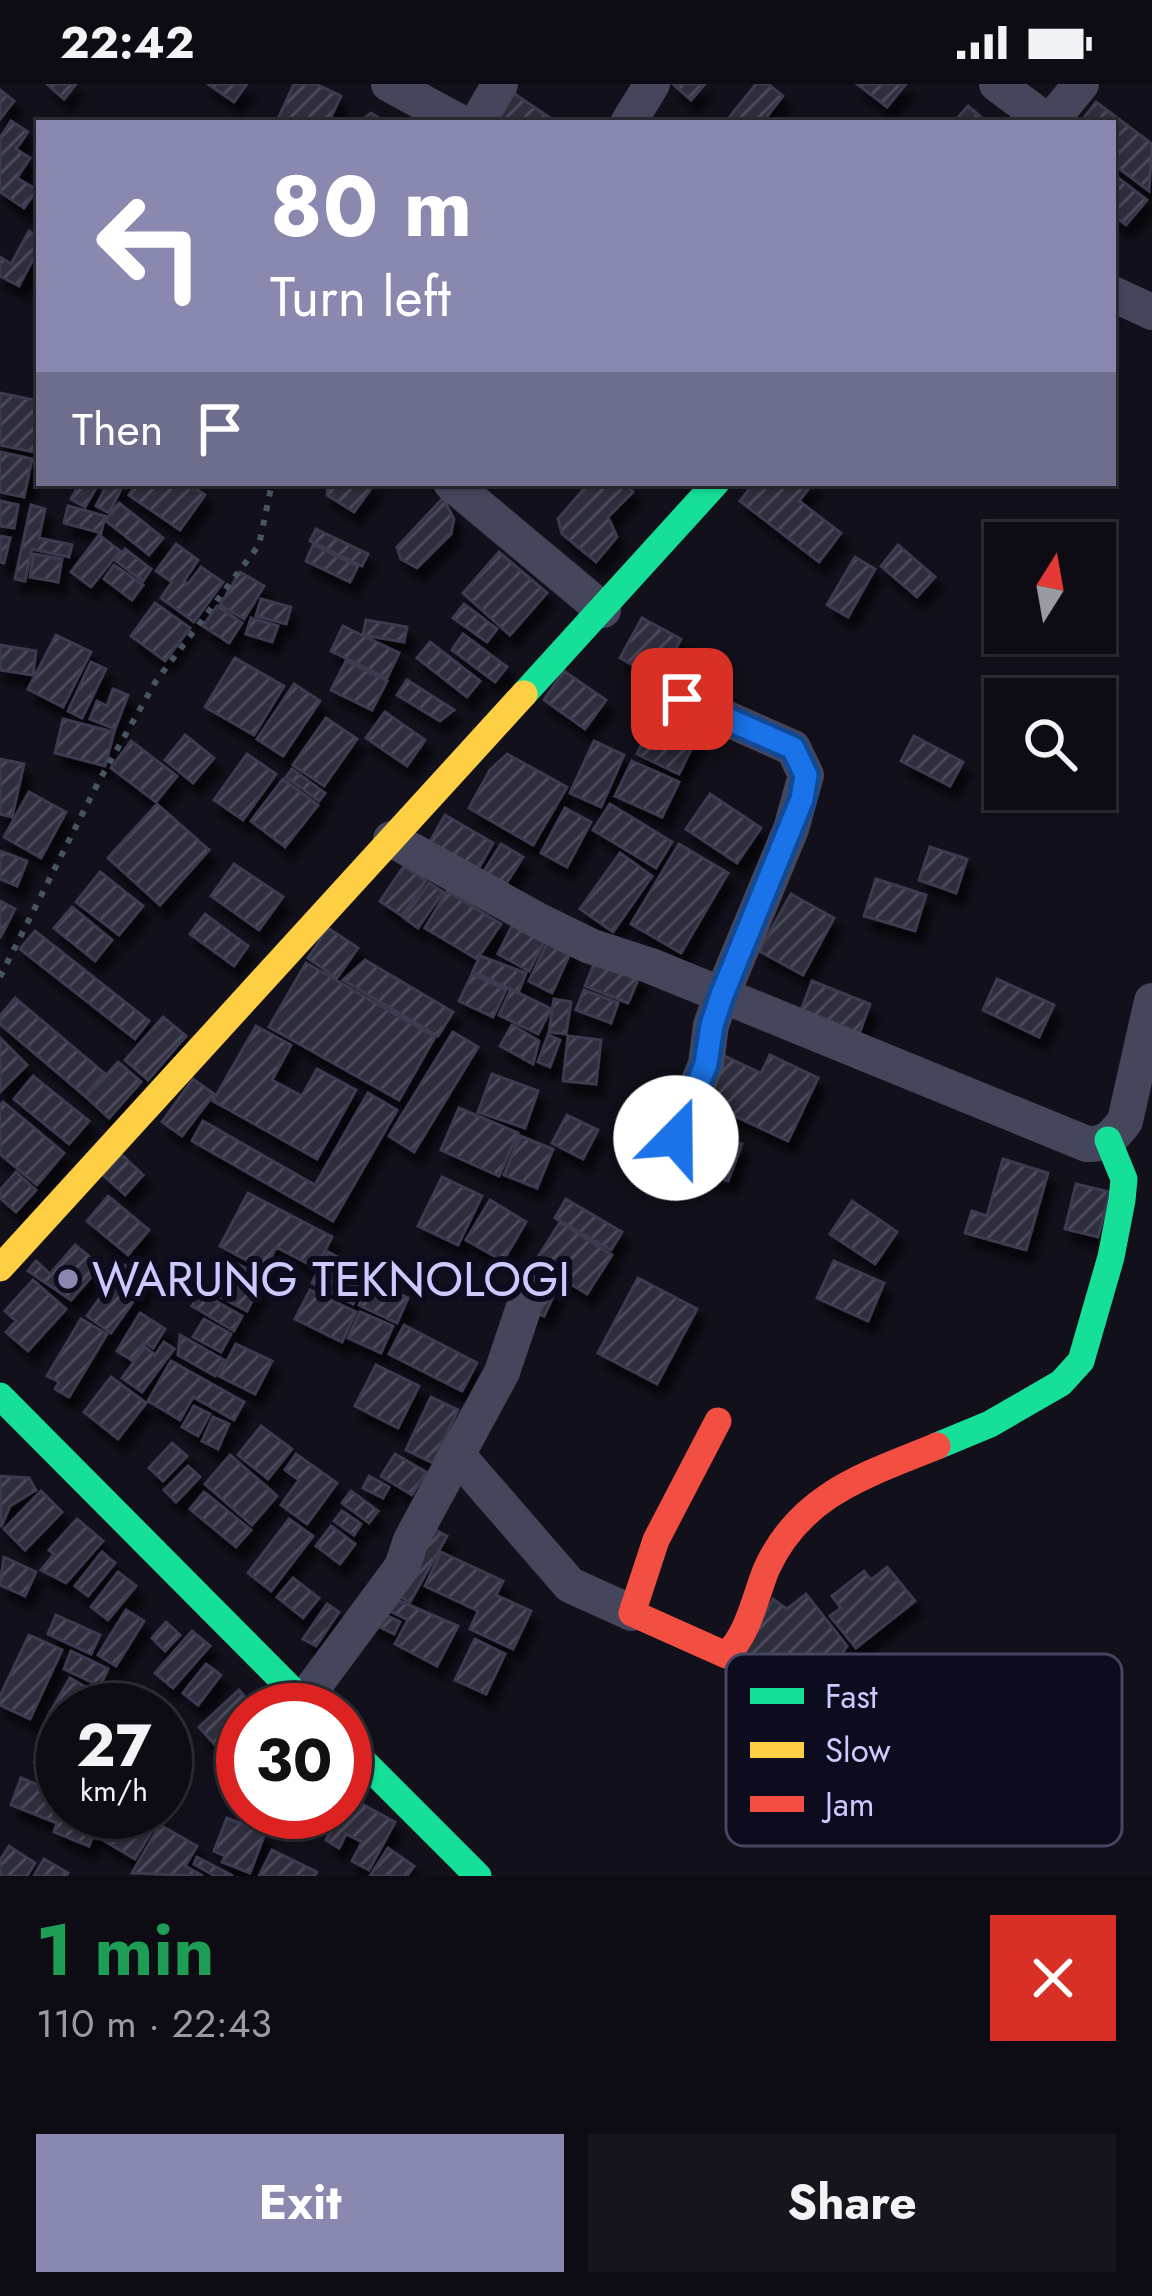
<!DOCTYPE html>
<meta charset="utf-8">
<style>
body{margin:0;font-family:Jost,sans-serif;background:#16151d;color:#f1f3f6;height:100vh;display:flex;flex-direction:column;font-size:45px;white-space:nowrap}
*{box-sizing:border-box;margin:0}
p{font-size:39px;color:#9a9ba0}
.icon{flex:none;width:66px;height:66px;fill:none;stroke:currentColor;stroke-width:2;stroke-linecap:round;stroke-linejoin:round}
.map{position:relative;height:1792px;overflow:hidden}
.panel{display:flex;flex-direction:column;background:#0d0c14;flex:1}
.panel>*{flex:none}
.top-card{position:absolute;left:36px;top:36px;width:1080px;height:366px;border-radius:0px;box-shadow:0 3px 9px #0004,0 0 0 3px #2d2c34;background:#8989af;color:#fff;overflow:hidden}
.needle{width:78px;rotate:11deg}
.tools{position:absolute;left:984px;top:438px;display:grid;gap:24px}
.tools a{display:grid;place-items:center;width:132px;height:132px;border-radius:0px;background:#0d0c14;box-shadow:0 3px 9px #0004,0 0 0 3px #2d2c34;font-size:60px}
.speed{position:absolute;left:36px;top:1599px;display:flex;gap:24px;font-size:60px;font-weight:700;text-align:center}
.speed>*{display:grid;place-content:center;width:156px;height:156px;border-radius:50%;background:#0d0c14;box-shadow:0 3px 9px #0004,0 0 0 3px #2d2c34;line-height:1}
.speed small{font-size:30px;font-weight:400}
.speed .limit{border:18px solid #d22;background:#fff;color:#111}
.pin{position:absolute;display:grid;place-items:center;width:102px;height:102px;color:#fff;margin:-51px;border-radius:24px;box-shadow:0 6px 18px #0006}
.me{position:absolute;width:132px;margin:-66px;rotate:22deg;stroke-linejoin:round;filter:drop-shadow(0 0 9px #0008)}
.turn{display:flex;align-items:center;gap:42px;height:252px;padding:0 36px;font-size:54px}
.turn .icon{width:156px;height:156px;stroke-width:2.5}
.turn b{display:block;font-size:84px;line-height:102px}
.then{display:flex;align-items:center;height:114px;padding:0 36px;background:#0003;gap:24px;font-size:45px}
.round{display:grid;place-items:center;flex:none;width:126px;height:126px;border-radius:0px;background:#16151d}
.overview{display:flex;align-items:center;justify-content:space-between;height:204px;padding:0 36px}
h1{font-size:72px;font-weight:700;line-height:90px;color:#1e9e55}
.primary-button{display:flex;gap:24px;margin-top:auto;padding:24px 36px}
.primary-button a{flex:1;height:138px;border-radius:0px;background:#8989af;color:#fff;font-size:48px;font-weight:700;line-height:138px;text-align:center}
.primary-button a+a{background:#16151d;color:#f1f3f6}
.status{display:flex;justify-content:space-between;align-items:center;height:84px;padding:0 60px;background:#0d0c14;direction:ltr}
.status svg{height:33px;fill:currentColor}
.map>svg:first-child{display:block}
.building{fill:url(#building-hatch);stroke:#3c3a50;stroke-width:3;filter:url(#shadow)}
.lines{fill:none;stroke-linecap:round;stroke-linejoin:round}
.path{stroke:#465661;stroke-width:6;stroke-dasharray:6 9;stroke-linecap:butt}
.street{stroke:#45465c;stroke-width:36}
.fast{stroke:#16e098;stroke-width:27}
.slow{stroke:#ffcf43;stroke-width:27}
.jam{stroke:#f24e42;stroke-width:27}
.route-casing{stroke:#114b97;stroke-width:30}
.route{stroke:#1a73e8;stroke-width:21}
.poi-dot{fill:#8989af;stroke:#0d0c1f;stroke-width:4.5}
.labels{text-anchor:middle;stroke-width:12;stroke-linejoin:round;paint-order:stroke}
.poi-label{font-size:48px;fill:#cacaff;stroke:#0d0c1f;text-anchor:start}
.key{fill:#0d0c1f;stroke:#464562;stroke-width:3}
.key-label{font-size:33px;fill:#cacaff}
</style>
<div class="status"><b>22:42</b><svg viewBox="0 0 49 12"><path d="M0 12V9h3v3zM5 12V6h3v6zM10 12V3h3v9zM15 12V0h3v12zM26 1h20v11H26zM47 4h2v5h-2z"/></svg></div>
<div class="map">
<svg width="1152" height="1792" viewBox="0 0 1152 1792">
<defs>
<pattern id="building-hatch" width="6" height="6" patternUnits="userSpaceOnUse" patternTransform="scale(3)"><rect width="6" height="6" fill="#2e2d3e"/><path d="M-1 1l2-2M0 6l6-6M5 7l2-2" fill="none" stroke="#4b4a5b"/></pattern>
<filter id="shadow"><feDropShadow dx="7" dy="12" stdDeviation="3" flood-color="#0009"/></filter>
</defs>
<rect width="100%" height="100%" fill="#11101b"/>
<path class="building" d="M47 0H76L64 15Z
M208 0H247L234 18Z
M294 0H316L341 12 328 39H276Z
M673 0H705L691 16Z
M756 0H768L783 12 764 36 767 39H734L728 35Z
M857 0H906L887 23Z
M0 6 14 17 0 35Z
M509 6 556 38V39H487Z
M1096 18 1152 60 1149 107 1113 80V39H1080Z
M968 22 988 39H953Z
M371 29 387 39H358Z
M11 37 28 48 16 65 30 74 17 94 37 106 24 124 0 108V54Z
M1113 90 1147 116 1126 141 1113 131Z
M29 147 39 153V164L19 202 0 192V173L11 180Z
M0 309 39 317V369L0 361Z
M0 368 32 375 24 413 0 408Z
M80 399H99L85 423 71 415Z
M108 399H124L109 429 96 422Z
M137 399H187L205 411 180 446 129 411Z
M328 399H375L354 428 327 411Z
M589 399H625L633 408 608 433 617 453 596 478 562 450 558 435Z
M754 399H813L799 417 841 449 819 478 740 417Z
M443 414 454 435 451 450 417 484 401 475 397 463Z
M0 417 18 421 14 444 0 442Z
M119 419 163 454 149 471 105 436Z
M31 421 45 425 39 454 72 461 69 473 32 465 25 497 15 495Z
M68 422 105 432 101 449 64 439Z
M316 445 368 470 362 482 310 457Z
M99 451 120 467 91 503 71 488Z
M0 452 10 454 4 479 0 478Z
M176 460 198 476 184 497 188 500 201 483 223 498 194 538 161 514 172 498 156 487Z
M313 461 358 482 350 498 306 477Z
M898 461 935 493 917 513 881 482Z
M125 465 151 485 143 497 116 477Z
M499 468 547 509 510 551 463 509Z
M34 470 62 475 58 498 30 493Z
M855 473 875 485 848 533 827 521Z
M114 481 143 501 132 516 104 495Z
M240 488 264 502 244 535 220 521Z
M261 515 291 523 286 540 256 532Z
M155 519 190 544 165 577 131 552Z
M464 520 497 545 487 558 453 534Z
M217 522 242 539 229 559 203 542Z
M251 534 278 542 272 558 246 550Z
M642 534 681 555 659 595 620 574Z
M366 536 407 543 404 558 363 551Z
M343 542 399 569 387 594 331 567Z
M463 550 507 583 495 598 452 566Z
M56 551 91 568 63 623 28 605Z
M430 558 480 597 467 613 417 574Z
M0 561 36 567 33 591 0 586Z
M235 574 284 602 254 651 205 623Z
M346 577 387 597 372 626 331 606Z
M91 578 106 585 82 634 68 627Z
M564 587 606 616 585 645 544 616Z
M407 596 454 626 440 637 397 611Z
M294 600 320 617 283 672 257 655Z
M113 605 128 611 115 645 90 635 97 617 107 622Z
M662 618 704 639 679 690 637 670Z
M385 628 425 656 407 682 366 654Z
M326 634 357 655 324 702 293 681Z
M63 635 114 648 105 682 55 669Z
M185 651 214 674 193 699 165 676Z
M914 652 963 678 950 702 901 677Z
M131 657 177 692 156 718 111 684Z
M594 657 624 671 601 723 570 709Z
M247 670 276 690 243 736 214 716Z
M507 670 567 703 533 761 469 724 490 686Z
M0 675 24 680 12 733 0 730Z
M632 677 679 698 662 733 615 712Z
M292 685 325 709 319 717 286 693Z
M283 695 318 721 285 763 251 737Z
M29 708 66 728 41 774 4 753Z
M710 710 761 744 737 779 686 745Z
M157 720 209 766 160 821 108 774Z
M610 720 672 758 656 784 593 746Z
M565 724 591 738 567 783 541 769Z
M445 731 493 759 476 789 428 761Z
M501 760 523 773 502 806 481 792Z
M679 760 728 789 681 869 631 840Z
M930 763 967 775 956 809 919 796Z
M0 767 27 777 17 802 0 795Z
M620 769 652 792 613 848 580 825Z
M234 780 283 813 259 846 211 812Z
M404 782 426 797 402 832 380 817Z
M100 788 143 822 119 851 76 818Z
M876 795 926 811 915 847 864 832Z
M429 799 443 808 418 844 404 834Z
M447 807 501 840 477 875 425 844Z
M791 810 834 834 803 891 759 867Z
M0 817 15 825 0 854Z
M72 823 112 856 95 877 54 844Z
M205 830 248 862 234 882 190 850Z
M514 838 546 854 529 887 498 870Z
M328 844 358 864 337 894 308 874Z
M35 847 149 937 135 955 20 865Z
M549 855 572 865 552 909 529 897Z
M480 872 526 889 518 909 473 887Z
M597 873 640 891 628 919 585 902Z
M365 876 453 928 438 952 343 896Z
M306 879 435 953 399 1016 269 943Z
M472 890 506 906 493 933 459 917Z
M997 895 1054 921 1039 953 983 926Z
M812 897 870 920 858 953 800 929Z
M511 905 551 925 538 950 499 931Z
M584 906 618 919 611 939 576 926Z
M15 914 104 989 85 1012 0 940V932Z
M554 915 571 918 566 950 549 948Z
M163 933 186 952 148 996 125 976Z
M512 941 539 957 533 980 500 962Z
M256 942 291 961 272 996 302 1012 317 985 356 1006 317 1075 213 1017Z
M453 948 478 963 414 1068 389 1052Z
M548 951 560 956 550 983 538 978Z
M568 952 601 956 596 1000 563 997Z
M0 954 27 981 0 1008Z
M718 969 761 989 770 971 818 994 788 1057 696 1014Z
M118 978 141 998 109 1034 86 1013Z
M492 990 538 1007 525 1044 478 1028Z
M33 992 89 1037 69 1060 14 1015Z
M193 995 214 1010 182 1052 162 1038Z
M368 1009 397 1026 333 1137 192 1057 203 1037 315 1101Z
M3 1018 64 1069 37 1101 0 1070V1022Z
M459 1024 518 1049 499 1092 441 1066Z
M567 1031 598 1046 583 1075 552 1059Z
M696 1043 742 1060 728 1097 682 1080Z
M520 1052 553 1065 537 1104 504 1091Z
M122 1071 143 1091 125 1111 103 1091Z
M1003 1075 1048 1089 1026 1166 965 1149 972 1127 987 1132Z
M16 1088 36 1106 16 1128 0 1114V1106Z
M442 1093 482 1112 458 1161 418 1142Z
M1076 1100 1110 1108 1098 1153 1065 1145Z
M248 1109 332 1153 316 1184 276 1163 265 1186 220 1162Z
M108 1112 149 1146 128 1171 87 1137Z
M566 1115 622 1148 611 1166 555 1134Z
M490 1116 526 1138 503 1177 466 1156Z
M852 1117 897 1148 875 1180 830 1150Z
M560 1138 612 1171 587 1210 535 1178Z
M75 1161 101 1182 71 1216 28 1187 36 1177 50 1190Z
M328 1168 369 1189 353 1220 312 1199Z
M228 1175 264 1194 247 1227 211 1208Z
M834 1177 884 1199 868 1237 817 1214Z
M124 1181 147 1198 111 1249 87 1232Z
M531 1191 557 1204 544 1232 517 1221Z
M638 1194 697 1225 657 1300 598 1269Z
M33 1196 66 1225 28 1267 6 1248 16 1237 5 1227Z
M371 1197 408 1214 397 1239 359 1221Z
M310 1206 356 1228 342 1258 295 1235Z
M200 1208 242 1232 234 1247 192 1222Z
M360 1228 393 1242 381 1269 348 1254Z
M140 1229 165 1245 153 1264 145 1258 133 1277 117 1267Z
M81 1235 107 1250 69 1313 55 1305 59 1298 47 1292Z
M204 1235 231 1250 221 1268 193 1253Z
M404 1241 477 1279 462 1307 389 1270Z
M180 1251 224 1276 215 1292 178 1271Z
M164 1258 174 1265 142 1308 122 1294 145 1263 155 1271Z
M236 1260 272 1277 255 1310 219 1292Z
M171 1277 244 1318 234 1336 193 1313 180 1336 148 1317Z
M376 1281 419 1302 398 1344 355 1322Z
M111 1293 146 1319 118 1355 84 1328Z
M431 1313 458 1326 433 1379 406 1366Z
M194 1322 210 1330 198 1352 182 1343Z
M213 1333 229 1340 218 1365 202 1357Z
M261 1342 292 1365 268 1395 238 1371Z
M172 1359 187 1372 163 1397 149 1384Z
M296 1370 337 1399 307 1440 281 1421 299 1396 285 1386Z
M395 1370 426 1388 412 1411 381 1392Z
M230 1371 277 1412 252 1441 205 1400Z
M188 1382 200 1393 176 1418 164 1406Z
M0 1392 29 1394 36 1406 10 1422 1 1443Z
M369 1392 389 1403 383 1414 363 1404Z
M41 1407 62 1428 25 1466 4 1445Z
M351 1407 378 1427 369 1439 342 1419Z
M204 1408 251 1446 236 1463 190 1425Z
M342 1427 361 1440 354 1451 334 1437Z
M77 1435 103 1457 66 1499 41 1486 54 1470 49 1466Z
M289 1435 313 1452 271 1507 248 1489Z
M422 1439 447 1452 410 1518 386 1505Z
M331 1442 355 1460 340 1480 316 1462Z
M102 1468 115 1479 88 1512 75 1502Z
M441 1468 503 1497 496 1511 531 1527 513 1565 470 1545 478 1527 425 1502Z
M4 1473 36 1488 25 1512 0 1501Z
M887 1483 915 1517 856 1564 830 1532 841 1524 832 1512 864 1487 871 1496Z
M118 1488 136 1502 108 1536 91 1523Z
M293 1494 319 1514 303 1534 277 1513Z
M381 1509 458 1542 437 1582 395 1560 408 1536 376 1520Z
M806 1510 847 1562 812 1615 744 1570 773 1515 787 1525Z
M327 1520 339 1528 316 1562 303 1555Z
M126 1526 144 1537 116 1582 98 1571Z
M376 1526 400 1538 394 1550 370 1538Z
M56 1531 100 1551 91 1570 48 1550Z
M166 1538 180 1551 165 1567 152 1554Z
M192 1547 210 1562 173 1604 155 1589Z
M29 1551 62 1566 30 1635 0 1621V1612Z
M475 1555 505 1570 486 1610 455 1596Z
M71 1567 108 1585 100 1602 64 1585Z
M206 1580 221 1591 198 1621 183 1609Z
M70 1594 97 1610 88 1626H63V1640L48 1632Z
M239 1606 255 1625 243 1626V1636L215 1661 199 1643Z
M165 1642 183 1653 165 1682Z
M40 1664 56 1671 50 1685 34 1678Z
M21 1694 63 1711V1728H102L89 1762 54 1748 57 1739 11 1721Z
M349 1713 395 1738 369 1786 352 1777 362 1758 346 1750 339 1764 326 1756 341 1728H345Z
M110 1728H124L153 1745 135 1775 96 1752Z
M304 1728H331L323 1740Z
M227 1734 265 1749 250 1789 222 1778 225 1772 214 1767Z
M160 1741 197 1762 185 1782 203 1792 132 1789Z
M9 1762 35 1779 27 1792H0V1776Z
M388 1764 414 1782 407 1792H370Z
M272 1766 317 1788 315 1792H259Z
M197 1773 233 1792H215L194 1780Z
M44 1775 68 1789 66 1792H34Z"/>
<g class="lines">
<path class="path" d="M0 893 99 697 156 597 259 461 272 399"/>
<path class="street" d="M389 0 461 39
M997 0 1049 39
M477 39 500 0
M628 39 652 0
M1049 39 1081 0
M1113 210 1152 228
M451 399 603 526
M391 755 539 837 590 862 651 882 1087 1060C1106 1061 1114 1052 1125 1037L1152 917
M676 1054 706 980 711 941 722 911 791 745 806 691 793 664 683 615
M459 1373 570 1501 632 1529
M303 1617 402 1483 411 1456 502 1288 529 1208"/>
<path class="fast" d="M524 610 716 399
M0 1312 312 1626
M937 1362 990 1340 1061 1299 1081 1277 1111 1173 1122 1116 1124 1095 1108 1056
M345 1659 478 1792"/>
<path class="slow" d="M0 1184 524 610"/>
<path class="jam" d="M718 1337 656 1456 632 1529 726 1571C748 1551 755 1514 766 1486 800 1410 866 1391 937 1362"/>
</g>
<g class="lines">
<g class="route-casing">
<path id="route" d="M676 1054 706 980 712 941 722 911 802 715 806 691 793 664 682 615"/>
</g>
<use href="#route" class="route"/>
</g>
<circle class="poi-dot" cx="68" cy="1195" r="12"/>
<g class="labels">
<g class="poi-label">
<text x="92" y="1212">WARUNG TEKNOLOGI</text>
</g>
</g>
<rect x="726" y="1570" width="396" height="192" rx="18" class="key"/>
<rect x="750" y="1604" width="54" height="16" fill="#16e098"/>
<rect x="750" y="1658" width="54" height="16" fill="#ffcf43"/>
<rect x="750" y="1712" width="54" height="16" fill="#f24e42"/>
<g class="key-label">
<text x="825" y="1624">Fast</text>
<text x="825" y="1678">Slow</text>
<text x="825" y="1732">Jam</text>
</g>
</svg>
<div class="tools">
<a><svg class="needle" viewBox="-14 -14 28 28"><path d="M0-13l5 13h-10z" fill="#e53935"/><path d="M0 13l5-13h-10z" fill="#9a9ba0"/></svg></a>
<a><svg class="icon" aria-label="search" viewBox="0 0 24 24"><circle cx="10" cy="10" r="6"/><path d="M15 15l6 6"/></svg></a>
</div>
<div class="speed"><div>27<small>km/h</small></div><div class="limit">30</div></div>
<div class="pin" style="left:682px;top:615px;background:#d93025"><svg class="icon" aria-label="arrive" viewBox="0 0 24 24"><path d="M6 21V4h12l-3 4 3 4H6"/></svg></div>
<svg class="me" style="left:676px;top:1054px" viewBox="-20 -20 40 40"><circle r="19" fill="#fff"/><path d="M0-13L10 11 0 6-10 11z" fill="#1a73e8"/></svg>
<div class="top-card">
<div class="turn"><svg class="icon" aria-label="left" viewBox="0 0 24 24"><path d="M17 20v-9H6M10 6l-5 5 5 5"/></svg><div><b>80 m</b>Turn left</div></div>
<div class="then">Then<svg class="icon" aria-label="arrive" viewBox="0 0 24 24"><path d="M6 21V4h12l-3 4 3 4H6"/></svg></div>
</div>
</div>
<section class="panel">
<div class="overview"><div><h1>1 min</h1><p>110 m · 22:43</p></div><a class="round" style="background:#d93025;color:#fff"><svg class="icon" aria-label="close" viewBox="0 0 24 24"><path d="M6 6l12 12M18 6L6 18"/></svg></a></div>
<div class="primary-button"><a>Exit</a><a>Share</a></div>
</section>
